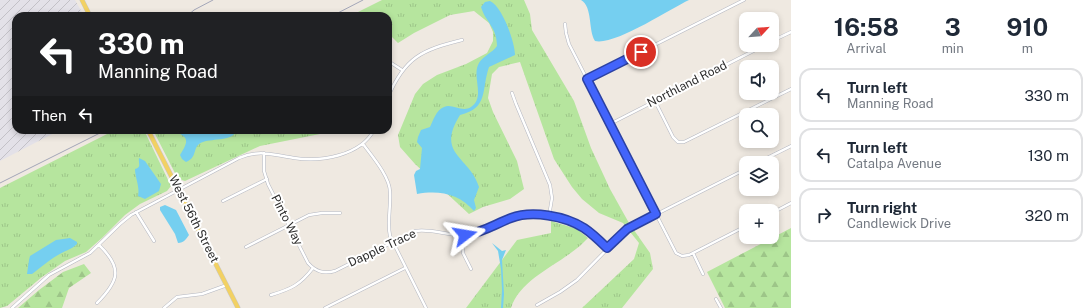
<!DOCTYPE html>
<style>
body{margin:0;font-family:"Public Sans",sans-serif;background:#f2f2f3;color:#1f2937;height:100vh;display:flex;flex-direction:column;font-size:15px;white-space:nowrap}
*{box-sizing:border-box;margin:0}
p{font-size:13px;color:#747a83}
.icon{flex:none;width:22px;height:22px;fill:none;stroke:currentColor;stroke-width:2;stroke-linecap:round;stroke-linejoin:round}
.map{position:relative;flex:1;overflow:hidden}
.drawer{display:flex;flex-direction:column;background:#fff;width:300px}
.drawer>*{flex:none}
.hud{position:absolute;left:12px;top:12px;width:380px;height:122px;border-radius:12px;box-shadow:0 2px 6px #0003;background:#202124;color:#fff;overflow:hidden}
.needle{width:26px;rotate:64deg}
.buttons{position:absolute;left:739px;top:12px;display:grid;gap:8px}
.buttons a{display:grid;place-items:center;width:40px;height:40px;border-radius:8px;background:#fff;box-shadow:0 2px 6px #0003;font-size:20px}
.pin{position:absolute;display:grid;place-items:center;width:34px;height:34px;color:#fff;margin:-17px;border:2px solid #fff;border-radius:50%;box-shadow:0 1px 4px #0007}
.me{position:absolute;width:44px;margin:-22px;rotate:76deg;stroke-linejoin:round;filter:drop-shadow(0 0 3px #0008)}
.turn{display:flex;align-items:center;gap:14px;height:84px;padding:0 20px;font-size:18px}
.turn .icon{width:52px;height:52px;stroke-width:2.5}
.turn b{display:block;font-size:28px;line-height:34px}
.then{display:flex;align-items:center;height:38px;padding:0 20px;background:#0003;gap:8px;font-size:15px}
.eta{display:flex;justify-content:space-evenly;align-items:center;height:68px;text-align:center}
.eta b{font-size:24px;font-weight:700;line-height:28px}
ul{padding:0;list-style:none}
li{display:flex;align-items:center;gap:12px;height:54px;margin:0 8px 6px;padding:0 12px;border:2px solid #e0e1e3;border-radius:12px}
li div{flex:1}
li b{display:block;font-size:15px}
li em{font-style:normal}
main{display:flex;flex:1;min-height:0}
.map>svg:first-child{display:block}
.industrial{fill:url(#industrial-furrows)}
.grass{fill:url(#grass-tufts)}
.forest{fill:url(#forest-firs)}
.water{fill:#75cff0}
.lines{fill:none;stroke-linecap:round;stroke-linejoin:round}
.minor-casing{stroke:#b4b7c1;stroke-width:3.5}
.primary-casing{stroke:#c9c9c9;stroke-width:5}
.minor{stroke:#fff;stroke-width:2.5}
.primary{stroke:#f2d163;stroke-width:4}
.rail{stroke:#a3a6b8;stroke-width:1}
.route-casing{stroke:#2b41a3;stroke-width:10}
.route{stroke:#4264fb;stroke-width:7}
.labels{text-anchor:middle;stroke-width:4;stroke-linejoin:round;paint-order:stroke}
.street-label{font-size:12px;fill:#2e2e2e;stroke:#fff}
</style>
<main>
<div class="map">
<svg width="791" height="308" viewBox="0 0 791 308">
<defs>
<pattern id="industrial-furrows" width="10" height="10" patternUnits="userSpaceOnUse"><rect width="10" height="10" fill="#e3e1e8"/><path d="M-1 1l2-2M0 10L10 0M9 11l2-2" fill="none" stroke="#c3c1c7"/></pattern>
<pattern id="grass-tufts" width="24" height="20" patternUnits="userSpaceOnUse"><rect width="24" height="20" fill="#b6e59e"/><path d="M3 7l-1-3M5 7V3M7 7l1-3M15 17l-1-3M17 17v-4M19 17l1-3" fill="none" stroke="#9dc588"/></pattern>
<pattern id="forest-firs" width="22" height="20" patternUnits="userSpaceOnUse"><rect width="22" height="20" fill="#b6e59e"/><path d="M5 1l3.5 6h-7zM16 11l3.5 6h-7z" fill="#9dc588"/></pattern>
</defs>
<rect width="100%" height="100%" fill="#efe9e1"/>
<path class="industrial" d="M0 0H75L84 16H16V130H60L0 161Z"/>
<path class="grass" d="M382 0H524L530 14 532 30 574 101 591 148 610 189 629 223 650 253 653 269 622 308H582L634 259 639 243 623 223 599 213 582 199 572 187 554 159 520 62 499 67 492 74 488 98 493 112 517 161 524 189 510 199 483 207 469 214 415 164 400 147 398 135 415 94 423 84 437 75 466 64 487 53 493 41V32L489 23 474 11 450 15 414 33 398 43 388 33V16H350Z
M115 130H144L171 186 167 191 140 204 125 215 102 238 86 252 65 261 42 277 7 306 0 308V188Z
M153 130H340L260 146 185 181 178 179Z
M551 221 577 229 588 238C583 243 578 248 572 252 551 268 519 282 511 308H466L517 240 551 233Z"/>
<path class="forest" d="M791 228V308H725L707 272Z
M84 264 91 273 69 288 62 308H18L39 290 63 272Z"/>
<path class="water" d="M581 0H689C670 9 614 46 595 41 588 30 593 7 581 0Z
M490 1C502 6 515 42 515 55L489 67C481 90 489 108 460 115 435 155 470 156 479 187L474 200 476 208 474 211C459 194 440 190 417 194L414 175 416 171 420 169 422 148 417 142 418 137 421 130 430 127C433 121 436 110 444 107 452 103 462 113 471 107 486 97 471 76 479 63 483 56 492 53 497 46 497 27 486 23 481 7L485 2Z
M172 130H237C232 142 214 138 203 142 191 146 199 157 186 162L182 159 180 155C190 139 188 137 172 130Z
M139 158 145 161 161 184 159 191 145 199 138 196C140 186 135 178 135 169 142 167 138 164 139 158Z
M165 205 176 210 189 235C186 239 184 243 178 243L175 234 160 210V207Z
M70 238 77 242V244C71 250 64 251 58 255 49 260 40 268 32 274H27L29 260 30 256 56 240Z
M492 243 502 251 506 250 502 260 504 294 503 308H501L502 290 501 269 498 251Z"/>
<g class="lines">
<g class="minor-casing">
<path id="minor" d="M565 24 566 33 569 44 676 253 682 256 689 255 746 226
M772 41 791 32
M388 61 402 70
M587 79 744 0
M512 93 516 104 550 185 552 198 549 216
M388 97C405 57 422 50 462 40
M655 101 673 137 678 142H684L791 89
M610 124 765 45
M363 144C372 156 390 177 390 192 391 207 387 222 390 236L426 308
M264 153V171L268 184 308 263C316 272 324 274 335 271L415 231C433 228 449 237 467 235 483 233 495 224 510 218 532 210 565 216 584 228 593 234 600 241 607 249
M757 163 791 146
M223 201 267 179
M136 212 154 241
M772 213 791 203
M462 236 463 253 471 269
M246 247 309 215 322 213H340
M693 253 703 274
M271 295C291 289 300 285 313 268
M716 299 721 308
M97 303C119 281 123 268 99 245
M537 305 560 292 577 280 627 229 746 169
M12 308 49 275 90 253 120 224 131 215 239 158C260 149 273 155 294 158 321 162 360 156 374 130
M164 308 177 297 202 294 227 285
M325 308 405 268"/>
</g>
<g class="primary-casing">
<path id="primary" d="M82 0 90 16
M148 130 238 308"/>
</g>
<use href="#minor" class="minor"/>
<use href="#primary" class="primary"/>
<path class="rail" d="M187 16 194 10 213 0
M332 16 363 0
M0 183 106 130"/>
</g>
<g class="lines">
<g class="route-casing">
<path id="route" d="M465 235C482 233 495 224 511 218 532 210 565 216 584 228 593 234 600 241 607 248L627 229 656 214 587 79 641 52"/>
</g>
<use href="#route" class="route"/>
</g>
<g class="labels">
<g class="street-label">
<text transform="translate(687 84) rotate(-27)" y="4">Northland Road</text>
<text transform="translate(194 219) rotate(63)" y="4">West 56th Street</text>
<text transform="translate(287 220) rotate(63)" y="4">Pinto Way</text>
<text transform="translate(382 248) rotate(-25)" y="4">Dapple Trace</text>
</g>
</g>
</svg>
<div class="buttons">
<a><svg class="needle" viewBox="-14 -14 28 28"><path d="M0-13l5 13h-10z" fill="#e53935"/><path d="M0 13l5-13h-10z" fill="#747a83"/></svg></a>
<a><svg class="icon" aria-label="sound" viewBox="0 0 24 24"><path d="M4 9h4l5-4v14l-5-4H4zM17 9q2 3 0 6"/></svg></a>
<a><svg class="icon" aria-label="search" viewBox="0 0 24 24"><circle cx="10" cy="10" r="6"/><path d="M15 15l6 6"/></svg></a>
<a><svg class="icon" aria-label="layers" viewBox="0 0 24 24"><path d="M12 4l9 5-9 5-9-5zM3 14l9 5 9-5"/></svg></a>
<a>+</a>
</div>
<div class="pin" style="left:641px;top:52px;background:#d93025"><svg class="icon" aria-label="arrive" viewBox="0 0 24 24"><path d="M6 21V4h12l-3 4 3 4H6"/></svg></div>
<svg class="me" style="left:465px;top:235px" viewBox="-20 -20 40 40"><path d="M0-17L14 15 0 8-14 15z" fill="#4264fb" stroke="#fff" stroke-width="4"/></svg>
<div class="hud">
<div class="turn"><svg class="icon" aria-label="left" viewBox="0 0 24 24"><path d="M17 20v-9H6M10 6l-5 5 5 5"/></svg><div><b>330 m</b>Manning Road</div></div>
<div class="then">Then<svg class="icon" aria-label="left" viewBox="0 0 24 24"><path d="M17 20v-9H6M10 6l-5 5 5 5"/></svg></div>
</div>
</div>
<section class="drawer">
<div class="eta">
<div><b>16:58</b><p>Arrival</p></div>
<div><b>3</b><p>min</p></div>
<div><b>910</b><p>m</p></div>
</div>
<ul>
<li><svg class="icon" aria-label="left" viewBox="0 0 24 24"><path d="M17 20v-9H6M10 6l-5 5 5 5"/></svg><div><b>Turn left</b><p>Manning Road</p></div><em>330 m</em></li>
<li><svg class="icon" aria-label="left" viewBox="0 0 24 24"><path d="M17 20v-9H6M10 6l-5 5 5 5"/></svg><div><b>Turn left</b><p>Catalpa Avenue</p></div><em>130 m</em></li>
<li><svg class="icon" aria-label="right" viewBox="0 0 24 24"><path d="M7 20v-9h11M14 6l5 5-5 5"/></svg><div><b>Turn right</b><p>Candlewick Drive</p></div><em>320 m</em></li>
</ul>
</section>
</main>
